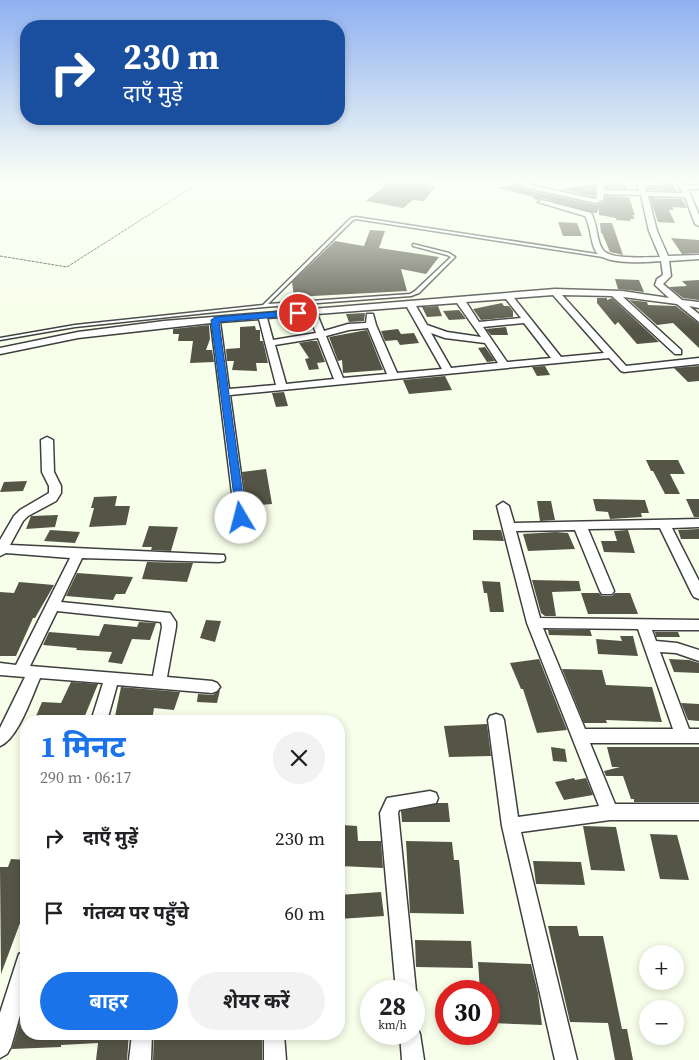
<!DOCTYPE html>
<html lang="hi">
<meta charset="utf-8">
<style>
body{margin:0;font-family:"Source Serif 4","Noto Sans Devanagari",serif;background:#f2f2f2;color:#202124;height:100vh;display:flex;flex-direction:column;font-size:19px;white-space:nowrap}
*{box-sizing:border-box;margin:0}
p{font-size:16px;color:#757577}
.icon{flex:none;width:28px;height:28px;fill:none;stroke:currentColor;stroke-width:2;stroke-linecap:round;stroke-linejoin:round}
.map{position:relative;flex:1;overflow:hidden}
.sheet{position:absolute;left:20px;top:715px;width:325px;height:325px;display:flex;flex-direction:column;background:#fff;border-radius:20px;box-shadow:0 2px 8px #0003}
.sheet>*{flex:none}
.hud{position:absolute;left:20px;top:20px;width:325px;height:105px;border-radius:20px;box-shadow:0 2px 8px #0003;background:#1a4fa0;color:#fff;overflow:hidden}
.tools{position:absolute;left:639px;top:945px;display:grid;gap:10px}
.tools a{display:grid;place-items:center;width:45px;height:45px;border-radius:50%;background:#fff;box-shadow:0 2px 8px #0003;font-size:25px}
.speed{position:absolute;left:360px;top:980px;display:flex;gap:10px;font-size:25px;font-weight:700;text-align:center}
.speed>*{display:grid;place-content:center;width:65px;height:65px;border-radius:50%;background:#fff;box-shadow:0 2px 8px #0003;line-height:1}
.speed small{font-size:12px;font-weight:400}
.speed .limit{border:8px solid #d22;background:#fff;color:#111}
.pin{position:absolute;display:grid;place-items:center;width:42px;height:42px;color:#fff;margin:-21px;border:2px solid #fff;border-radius:50%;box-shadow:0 1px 5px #0007}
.me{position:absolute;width:55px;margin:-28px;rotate:352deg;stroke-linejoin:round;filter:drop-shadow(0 0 4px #0008)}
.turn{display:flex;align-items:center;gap:18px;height:105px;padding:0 20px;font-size:22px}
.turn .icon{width:65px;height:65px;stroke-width:2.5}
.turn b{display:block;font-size:35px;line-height:42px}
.round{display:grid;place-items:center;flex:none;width:52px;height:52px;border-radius:26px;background:#f2f2f2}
.overview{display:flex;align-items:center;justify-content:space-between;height:85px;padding:0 20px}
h1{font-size:30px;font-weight:700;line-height:38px;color:#1a73e8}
.action{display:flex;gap:10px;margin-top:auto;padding:10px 20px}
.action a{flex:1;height:58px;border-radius:30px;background:#1a73e8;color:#fff;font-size:20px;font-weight:700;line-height:58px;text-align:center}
.action a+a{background:#f2f2f2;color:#202124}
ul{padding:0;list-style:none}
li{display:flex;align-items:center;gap:15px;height:75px;padding:0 20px}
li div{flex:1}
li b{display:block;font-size:19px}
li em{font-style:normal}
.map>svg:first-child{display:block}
.building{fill:#555547}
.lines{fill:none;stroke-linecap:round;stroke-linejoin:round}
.service-casing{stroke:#3f3f3f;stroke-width:3}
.minor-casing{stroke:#3f3f3f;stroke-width:3}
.path{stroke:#2e2e2e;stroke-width:1;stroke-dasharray:3 1;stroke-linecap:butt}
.service{fill:#fff;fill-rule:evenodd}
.minor{fill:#fff;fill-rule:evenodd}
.route{fill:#1a73e8;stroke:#114b97}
</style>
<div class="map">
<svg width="699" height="1060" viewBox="0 0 699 1060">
<rect width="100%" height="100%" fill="#f7ffea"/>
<path class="building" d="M391 181H432L429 186 435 187 424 201 413 200 403 208 366 201Z
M605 181H624L627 189 606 188Z
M659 181H671L677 191 647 190 646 185 661 186Z
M517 184 527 190 596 205 604 202 606 196 629 197 635 215H633L634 219H630L631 221 616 220V218L599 215V207L597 213H593L542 198 538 200 532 198 534 197 496 188Z
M595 184V197L560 189 572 187Z
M650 198 682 199 687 208 672 207 674 210H669L675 223 658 222Z
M558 222 577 223 582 236H563Z
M600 223H612L623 255 610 252 602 233H601Z
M370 230 385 231 379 248 439 257 426 274 401 269 407 291 294 297 292 282 335 241 364 246Z
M671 238 699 240V253L682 254Z
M615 279 639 280 644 292 618 289Z
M699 280V300L683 298 669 287 687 286 682 281Z
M597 298H607V300L612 298 659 342 637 344 618 322 615 325 597 303Z
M629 300 647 302 648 305 676 306 699 324V348L673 323 657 325Z
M502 303 504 306H509L513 311V317L481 320 473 309Z
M438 306 442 316 427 317 422 307Z
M459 310 466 319 449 320 443 311Z
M365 313 364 321 349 322 346 314Z
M209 325 210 339 206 350H212L214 362 190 363 193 341H178L179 334H173V329Z
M255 326 256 330H260V341H263L268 363H256L257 371 232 370 234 361H227L226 349 240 348V327Z
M506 327 508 335H491L486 329Z
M398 329 401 334 414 333 419 343 400 345 397 340 385 341 381 331Z
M367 330 383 370 343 373 342 360 338 361 329 337Z
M311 341H317L325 362 317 363 319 369 309 370 305 359 309 358 299 343Z
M485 347 495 361 487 362 478 348Z
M545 366 550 375 537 376 532 367Z
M699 366V381L688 382 674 368Z
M445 376 452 390 409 394 403 380Z
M284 392 288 406 276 407 272 393Z
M646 460H678L685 474H670L680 494H665L653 471H651Z
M266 469 272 504 247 506 242 472Z
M27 481 23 491 0 492 4 482Z
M117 496 115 506H130L126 525 89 527 94 508H91L94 497Z
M593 499 645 500 649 513H641L642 517 610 519 608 512 596 511Z
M686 499H699V517H694Z
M537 501H551L555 520 540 521Z
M58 515 55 527 26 529 31 516Z
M149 526 178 527 171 551 151 550 152 547H142Z
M699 529V539H681L678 530Z
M50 530 80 532 75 543 44 541Z
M473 530H501L504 541 473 540Z
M628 530 635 553 604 552 601 541H617L614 531Z
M556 532 568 533 575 549 528 551 523 534Z
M147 562 193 563 187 582 142 579Z
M77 573 133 577 125 594H116L113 600 66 596Z
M532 580 579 581 581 591 552 592 556 616H545L541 613Z
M482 581 500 582 504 612H490L487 593H484Z
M19 582 54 585 35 618H33L16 656H0V592L14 593Z
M581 593H599L602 596H612L615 593H630L638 614H588Z
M206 620 221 621 215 642 200 638Z
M139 622 156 623 150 640 132 639 122 664 108 662 112 652 76 650 77 648 43 645 49 632 99 636 104 624 137 627Z
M548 630H590L592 636 549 635Z
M655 632H678L680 637H656Z
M620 636H633L638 656 598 654 596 639 622 641Z
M539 659 567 730 537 733 523 689H521L510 663Z
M669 659 689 660 699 663V673L674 672Z
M562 669 602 670 606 685 652 687 662 722 606 720 607 723H584Z
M71 682 98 684 84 718 51 717 50 721H34L42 702 61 703Z
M121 687 180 692 174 710 154 708 152 721H114Z
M220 690 217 703 197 702 198 694 213 695Z
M681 703 699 704V721L688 720Z
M487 724 491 756 449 757 444 726Z
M551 747 565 749 567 762 553 761Z
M607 747H699V802H634V799H631L623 776H606L604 771 620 767H612Z
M574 778 575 780 586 778 593 795 564 800 555 782Z
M438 803H448L450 822H402L401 811Z
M342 825 357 826 358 841H381L383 868 340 866Z
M583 826 616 827 625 871 591 870Z
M650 834 677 835 689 880 660 879Z
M406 841 452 842 454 860H459L464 914 410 913Z
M11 859 26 860V907L1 974 0 867H8Z
M533 861 581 862 585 885 536 884Z
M381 892 384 916 339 919V895Z
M548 926H577L579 936H603L622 1029H627L633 1060H615L608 1023 570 1022Z
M415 940 471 941 473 968 416 967Z
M478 962 531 964 538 993 542 1025 489 1023V991H480Z
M26 1000V1034H129L127 1060H96L98 1043 61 1045V1047L12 1049Z
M154 1034H262V1060H153Z"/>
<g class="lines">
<g class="service-casing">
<path id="service" d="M356 217 603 255 605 256 603 257 356 219 353 220 268 304 410 294 415 291 451 257 447 255 413 246V244L449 253 455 257 419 293 411 296 264 307 75 327 0 340V338L75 325 263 305 351 218Z"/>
</g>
<g class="minor-casing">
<path id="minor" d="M515 181H523L531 185 595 199 597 198V181H603L604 190 639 191 636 181H642L646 192 683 193 675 181H682L686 185H699V189H688L699 215V226L695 224 685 197 648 196 657 231 668 256 699 255V259L669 261 671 276 663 284 682 300 699 302V308L689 306 699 314V322L677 304 623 297 681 350V354H675L612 296 562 295 626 366 699 358V364L624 372 621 371 609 358 230 395 247 518 241 522 235 518 211 323 78 338 0 354V348L78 332 164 321 555 289 622 291 669 298 655 285 657 279 663 275 661 261C646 262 602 266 595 250 590 239 591 227 585 216L538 202 542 200 591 213C598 225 596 241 603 250 610 260 648 257 660 257L649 231 641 195 604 194 603 200 596 203 527 188ZM553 295 604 353 561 357 514 298ZM506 299 521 318 479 322 466 302ZM457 303 481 337 447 332 427 325 416 306ZM407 307 442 369 397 373 376 325 373 314H367L366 323 348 324 324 331 317 314ZM309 315 316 333 273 340 267 318ZM259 319 276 385 229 389 220 322ZM524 323 551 358 507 362 483 327ZM368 328 387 374 343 378 326 336 349 330ZM431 333 445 338 485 343 498 363 451 368ZM318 338 334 379 286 384 275 345Z
M47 437 53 440 54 472 61 486V493L56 501 28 516 23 521 10 545 224 555 225 558 224 561 219 562 82 558 61 602 170 613 176 622V627L167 677 212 681 217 683 220 687 217 691 212 693 117 685 107 721H91L103 683 40 678C32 696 18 739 0 746V728L25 677 0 675V663L16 665 70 558 6 553 0 556V540L14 516 20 510 49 493V486L42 472 41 440ZM57 611 161 622 162 627 153 676 30 666Z
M503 502 509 506 514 523 699 519V527L672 528 699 581V599L694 597 692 594 660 528 588 529 614 591 612 594H602L600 591 575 530 516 531 540 618 699 620V630H652L656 641 677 643 699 650V661L676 653 660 652 689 729H699V743H590L615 804H699V820H610L521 832 577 1060H555L502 826 488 720 490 716 496 714 502 716 504 720 518 817 599 806 527 623 497 506ZM543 628 638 629 673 729H585Z
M430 791 436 793 438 798 436 803 399 810 398 813 416 991 414 997V991H396L380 813 387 798Z
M26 951V994L11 1047 7 1054 0 1058V1013L19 954Z
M414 1025 417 1027 420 1034 424 1060H402L400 1034H414Z
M132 1034H152L151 1060H129Z
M264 1034H284L286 1060H264Z"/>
</g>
<path class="path" d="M0 256 67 267 202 181"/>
<use href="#service" class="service"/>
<use href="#minor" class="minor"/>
</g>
<linearGradient id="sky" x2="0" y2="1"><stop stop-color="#8fb1f0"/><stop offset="0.55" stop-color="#fbfff6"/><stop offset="1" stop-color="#fbfff6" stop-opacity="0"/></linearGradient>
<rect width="699" height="330" fill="url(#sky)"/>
<path class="route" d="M298 310 302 313 301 315 219 322 246 518 241 521 237 520 211 320 215 317Z"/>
</svg>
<div class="tools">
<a>+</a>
<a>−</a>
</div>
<div class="speed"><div>28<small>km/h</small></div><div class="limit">30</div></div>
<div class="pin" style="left:298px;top:313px;background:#d93025"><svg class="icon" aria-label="arrive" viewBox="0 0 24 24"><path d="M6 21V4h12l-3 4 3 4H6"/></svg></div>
<svg class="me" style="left:241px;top:518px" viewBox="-20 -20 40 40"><circle r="19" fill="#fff"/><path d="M0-13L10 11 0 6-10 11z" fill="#1a73e8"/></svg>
<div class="hud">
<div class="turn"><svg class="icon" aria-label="right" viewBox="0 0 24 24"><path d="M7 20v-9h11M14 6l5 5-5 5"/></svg><div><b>230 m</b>दाएँ मुड़ें</div></div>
</div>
<section class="sheet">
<div class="overview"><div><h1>1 मिनट</h1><p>290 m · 06:17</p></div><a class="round"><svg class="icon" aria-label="close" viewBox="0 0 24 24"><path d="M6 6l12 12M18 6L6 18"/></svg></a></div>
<ul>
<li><svg class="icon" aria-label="right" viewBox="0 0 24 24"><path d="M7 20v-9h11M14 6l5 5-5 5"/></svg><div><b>दाएँ मुड़ें</b></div><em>230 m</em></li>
<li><svg class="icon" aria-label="arrive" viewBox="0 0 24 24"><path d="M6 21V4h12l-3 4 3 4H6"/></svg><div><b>गंतव्य पर पहुँचे</b></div><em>60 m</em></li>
</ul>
<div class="action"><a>बाहर</a><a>शेयर करें</a></div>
</section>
</div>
